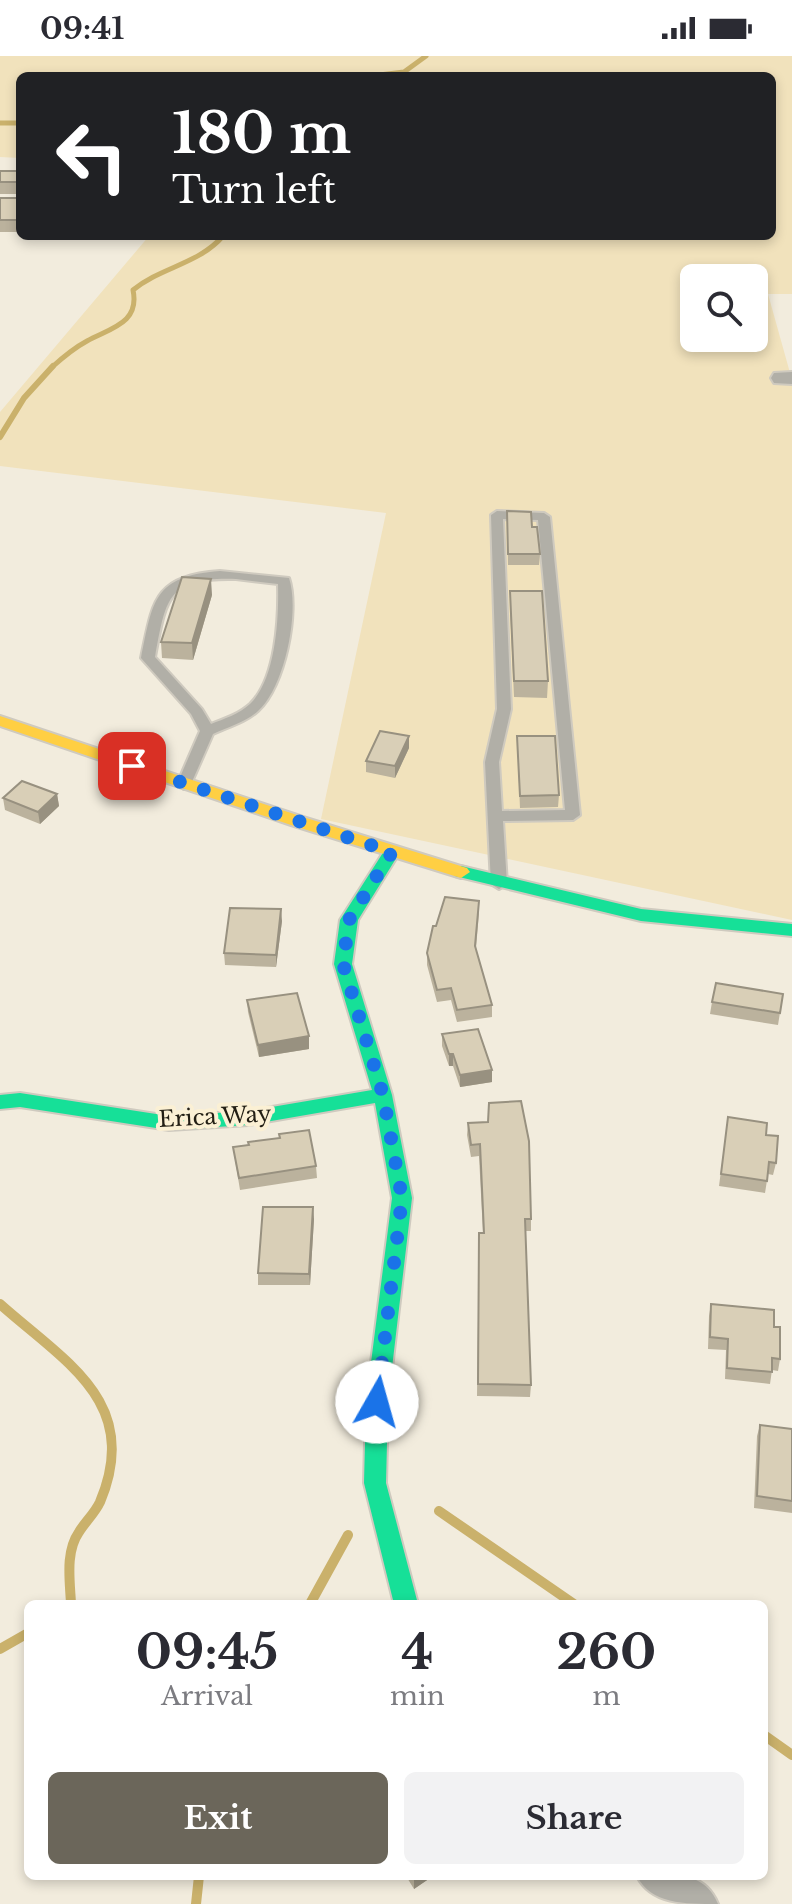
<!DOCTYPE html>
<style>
body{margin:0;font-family:"Libre Baskerville",serif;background:#f2f2f3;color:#2b2b33;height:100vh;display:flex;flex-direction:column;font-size:30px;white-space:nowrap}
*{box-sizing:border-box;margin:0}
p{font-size:26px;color:#7c7c81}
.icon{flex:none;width:44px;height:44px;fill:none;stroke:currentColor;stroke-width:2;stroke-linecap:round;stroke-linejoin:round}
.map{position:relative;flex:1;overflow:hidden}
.details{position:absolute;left:24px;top:1544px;width:744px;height:280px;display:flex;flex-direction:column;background:#fff;border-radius:12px;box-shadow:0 4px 12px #0003}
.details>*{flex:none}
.banner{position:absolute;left:16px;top:16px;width:760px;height:168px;border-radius:12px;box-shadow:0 4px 12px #0003;background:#202124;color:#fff;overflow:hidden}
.buttons{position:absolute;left:680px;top:208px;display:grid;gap:16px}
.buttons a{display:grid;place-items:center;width:88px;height:88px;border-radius:12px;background:#fff;box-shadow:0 4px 12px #0003;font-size:40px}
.pin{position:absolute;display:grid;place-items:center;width:68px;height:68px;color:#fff;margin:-34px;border-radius:16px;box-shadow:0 4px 12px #0006}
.me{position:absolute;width:88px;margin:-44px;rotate:7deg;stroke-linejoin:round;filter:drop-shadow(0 0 6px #0008)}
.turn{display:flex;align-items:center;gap:28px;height:168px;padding:0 24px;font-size:36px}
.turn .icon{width:104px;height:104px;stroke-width:2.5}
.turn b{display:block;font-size:56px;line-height:68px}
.eta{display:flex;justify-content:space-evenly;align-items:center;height:136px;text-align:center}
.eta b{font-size:48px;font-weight:800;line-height:56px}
.cta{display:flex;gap:16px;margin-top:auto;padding:16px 24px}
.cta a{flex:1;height:92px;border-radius:12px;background:#6b665a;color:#fff;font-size:32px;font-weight:800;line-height:92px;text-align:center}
.cta a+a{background:#f2f2f3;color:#2b2b33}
.status{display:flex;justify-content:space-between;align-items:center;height:56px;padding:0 40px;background:#fff;direction:ltr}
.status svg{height:22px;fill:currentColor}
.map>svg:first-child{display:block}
.green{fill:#f1e2bc;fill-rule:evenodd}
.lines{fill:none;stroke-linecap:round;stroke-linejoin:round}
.stream-far2{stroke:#cab16b;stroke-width:5}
.stream-far1{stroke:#cab16b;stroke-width:6}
.stream{stroke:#cab16b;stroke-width:10}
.lane-casing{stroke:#cfcabf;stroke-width:4}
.street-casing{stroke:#cfcabf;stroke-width:4}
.fast-casing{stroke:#cfcabf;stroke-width:4}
.slow-casing{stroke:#cfcabf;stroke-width:4}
.lane{fill:#b1afa7;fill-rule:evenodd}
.street{fill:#b1afa7;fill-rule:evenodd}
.fast{fill:#16e098;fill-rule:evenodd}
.slow{fill:#ffcf43;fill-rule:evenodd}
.wall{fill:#bbb29d}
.shaded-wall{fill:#989180}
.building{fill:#d9cfb7;stroke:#989180;stroke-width:2}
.route{stroke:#1a73e8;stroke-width:14;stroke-dasharray:0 25.2}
.labels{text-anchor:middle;stroke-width:8;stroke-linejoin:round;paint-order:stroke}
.street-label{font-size:22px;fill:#221e14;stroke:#fbf0d4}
</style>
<div class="status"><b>09:41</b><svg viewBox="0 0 49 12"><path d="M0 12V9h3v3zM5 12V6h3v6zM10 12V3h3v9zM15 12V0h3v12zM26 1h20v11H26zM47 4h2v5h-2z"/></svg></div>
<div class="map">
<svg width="792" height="1848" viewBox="0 0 792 1848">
<rect width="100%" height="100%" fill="#f2ecdd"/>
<path class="green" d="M0 0H792V238H768L792 324V864L321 763 386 457 0 410V356L149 180H772V20H20V102L0 101ZM694 222H754V282H694Z"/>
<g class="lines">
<path class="stream-far2" d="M371 20 404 16 426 0
M0 67H20
M51 312C62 302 74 292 87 285 111 272 140 267 133 234 161 211 199 208 223 180"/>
<path class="stream-far1" d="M0 381 24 342 53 310"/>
<path class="stream" d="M0 1248C65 1306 142 1346 100 1446 95 1457 85 1466 79 1476 65 1496 70 1525 71 1548
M439 1455 574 1548
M310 1548 348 1479
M0 1593 28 1577
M764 1679 792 1699
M196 1848 199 1820"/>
<g class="lane-casing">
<path id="lane" d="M497 455 544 457 550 461 580 759 573 764 503 765 507 828 499 833 491 828 485 706 497 653 491 459ZM503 463 538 464 565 754 502 755 499 706 511 653Z
M220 515 289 522C300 555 285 631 258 655 246 666 228 671 213 678L191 728 184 733 177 728 200 675 191 658 141 602C153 545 153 520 220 515ZM236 523 278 528C279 562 276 623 250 648 239 658 224 663 211 668L202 653 155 601C166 542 167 521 236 523Z"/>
</g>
<g class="street-casing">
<path id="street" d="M792 316V328L774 327 771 322 774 317Z
M637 1820C670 1820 703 1812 718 1848 684 1848 651 1848 637 1820Z"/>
</g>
<g class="fast-casing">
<path id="fast" d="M392 790 400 796 358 864 352 908 392 1039 412 1142 388 1346 386 1427 418 1548H394L364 1427 366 1346 392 1142 375 1047 248 1069 169 1074 20 1051 0 1053V1039L20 1037 169 1060 248 1055 372 1034 334 908 340 864 386 792Z
M461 810 641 853 792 868V880L641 865 455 820 452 816 455 812Z"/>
</g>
<g class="slow-casing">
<path id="slow" d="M0 660 303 761 467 812 470 816 461 822 291 769 0 670Z"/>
</g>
<use href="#lane" class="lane"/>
<use href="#street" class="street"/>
<use href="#fast" class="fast"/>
<use href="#slow" class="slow"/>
</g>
<path class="wall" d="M0 115H20V138H0Z
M0 142H20V176H0Z
M507 455 532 471 540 498 539 509H508Z
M510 535 548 625 547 642 514 641 510 551Z
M212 539 193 604 162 602 161 586Z
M409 680V692L395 722 366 716V705Z
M517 680 559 739 558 751 520 752Z
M57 738 59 750 40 768 5 754 3 742Z
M479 857 476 892 492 949V961L457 966 451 944 437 946 427 909V897L436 870Z
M282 865 276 911 225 909 224 897Z
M783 938 778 969 710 958 712 946Z
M247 944 309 980V993L259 1001 248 956Z
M442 978 492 1014V1026L460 1031 453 1010H449L442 990Z
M728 1061 766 1079 776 1107 773 1119 768 1118 765 1137 719 1130Z
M468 1067 531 1163V1175H525L531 1329 530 1341 477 1340 479 1189 483 1177 479 1100 471 1101 467 1079Z
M233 1091 316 1110 317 1122 240 1134Z
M314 1163 310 1229H258V1217Z
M711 1248 774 1271 780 1303 778 1315 772 1314 770 1328 725 1323 726 1294 708 1293 709 1260Z
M760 1369 792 1373V1457L754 1452 757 1380Z
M406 1820H433L414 1833Z"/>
<path class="shaded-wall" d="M211 523 212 539 193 604 192 587Z
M409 680V692L395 722V710Z
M57 738 59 750 40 768 38 756Z
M281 853 282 865 276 911V899Z
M309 980V993L259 1001 258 989Z
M449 998H453V1010H449Z
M492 1014V1026L460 1031V1019Z
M313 1151 314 1163 310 1229 309 1218Z
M418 1820H433L414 1833V1822Z"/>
<path class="building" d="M0 115H20V126H0Z
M0 142H20V164H0Z
M507 455 531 456 532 471H537L540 498H508Z
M182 521 211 523 192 587 161 586Z
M510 535H542L548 625H514Z
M380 675 409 680 395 710 366 705Z
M517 680H555L559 739 520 740Z
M22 725 57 738 38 756 3 742Z
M445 841 479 845 475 890 492 949 457 954 451 932 437 934 427 897 433 870H436Z
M230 852 281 853 276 899 224 897Z
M716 927 783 938 780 957 712 946Z
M297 937 309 980 258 989 247 944Z
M478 973 492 1014 460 1019 453 998H449L442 978Z
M521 1045 529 1085 531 1163H525L531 1329 478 1328 479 1177H484L480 1088 471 1089 468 1067 488 1066 489 1047Z
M728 1061 767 1067 766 1079 778 1080 776 1107 769 1106 767 1125 721 1118Z
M309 1074 316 1110 239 1122 233 1091 249 1089 248 1086 280 1082 279 1078Z
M263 1151H313L309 1218 258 1217Z
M711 1248 774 1254V1271H780V1303L772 1302V1316L727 1312 728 1283 710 1281Z
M760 1369 792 1373V1445L757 1440Z"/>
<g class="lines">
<path class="route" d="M132 710 392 796 349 864 343 908 383 1039 402 1142 377 1346"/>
</g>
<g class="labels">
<g class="street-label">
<text transform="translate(215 1060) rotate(-3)" y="8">Erica Way</text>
</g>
</g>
</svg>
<div class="buttons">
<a><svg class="icon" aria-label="search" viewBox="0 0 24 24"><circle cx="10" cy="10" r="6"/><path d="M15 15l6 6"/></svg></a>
</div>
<div class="pin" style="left:132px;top:710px;background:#d93025"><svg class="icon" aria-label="arrive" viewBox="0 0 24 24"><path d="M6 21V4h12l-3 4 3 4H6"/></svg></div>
<svg class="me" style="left:377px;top:1346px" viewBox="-20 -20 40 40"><circle r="19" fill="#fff"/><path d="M0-13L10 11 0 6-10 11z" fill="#1a73e8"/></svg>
<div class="banner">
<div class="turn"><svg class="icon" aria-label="left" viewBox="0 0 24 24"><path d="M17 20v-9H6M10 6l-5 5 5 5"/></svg><div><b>180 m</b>Turn left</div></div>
</div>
<section class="details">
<div class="eta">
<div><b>09:45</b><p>Arrival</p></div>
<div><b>4</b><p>min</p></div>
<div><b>260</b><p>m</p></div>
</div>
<div class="cta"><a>Exit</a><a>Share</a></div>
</section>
</div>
